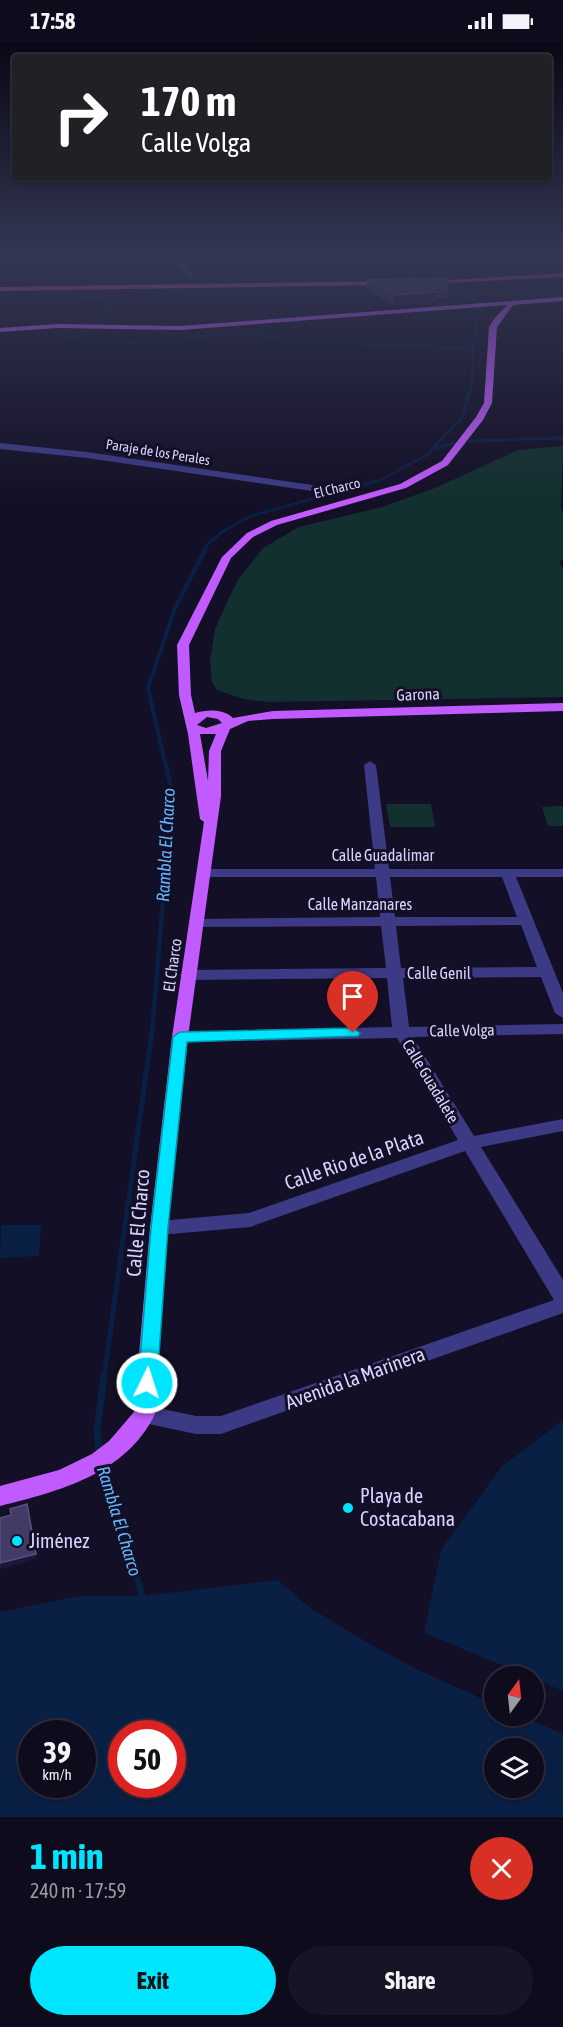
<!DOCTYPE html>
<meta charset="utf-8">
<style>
body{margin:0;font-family:"Asap Condensed",sans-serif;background:#171425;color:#f1f3f6;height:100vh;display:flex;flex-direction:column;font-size:22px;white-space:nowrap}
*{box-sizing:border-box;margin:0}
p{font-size:20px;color:#9b9ba3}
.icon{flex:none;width:33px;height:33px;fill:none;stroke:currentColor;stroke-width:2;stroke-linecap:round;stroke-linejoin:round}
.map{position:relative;height:1775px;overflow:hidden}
.panel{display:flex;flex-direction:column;background:#0e0b1c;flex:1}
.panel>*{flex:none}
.hud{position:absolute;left:12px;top:12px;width:540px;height:126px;border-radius:6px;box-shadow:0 3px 9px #0003,0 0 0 2px #2e2b3b;background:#202124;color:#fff;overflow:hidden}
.needle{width:39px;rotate:15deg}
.fabs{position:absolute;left:484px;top:1624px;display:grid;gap:12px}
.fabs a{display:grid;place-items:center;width:60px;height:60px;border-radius:50%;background:#0e0b1c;box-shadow:0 3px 9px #0003,0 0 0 2px #2e2b3b;font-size:30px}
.speed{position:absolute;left:18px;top:1678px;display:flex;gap:12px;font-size:30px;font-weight:700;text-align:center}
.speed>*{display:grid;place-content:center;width:78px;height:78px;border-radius:50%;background:#0e0b1c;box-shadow:0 3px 9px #0003,0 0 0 2px #2e2b3b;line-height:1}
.speed small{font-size:15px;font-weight:400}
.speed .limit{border:9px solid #d22;background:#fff;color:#111}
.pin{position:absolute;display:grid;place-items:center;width:51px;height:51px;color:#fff;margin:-62px -26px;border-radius:50% 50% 50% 0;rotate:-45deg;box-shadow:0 0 6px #0007}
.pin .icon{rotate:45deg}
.me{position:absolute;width:66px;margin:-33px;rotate:4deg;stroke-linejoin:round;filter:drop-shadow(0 0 4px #0008)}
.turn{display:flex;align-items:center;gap:21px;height:126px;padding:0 30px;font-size:27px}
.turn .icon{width:78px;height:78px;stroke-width:2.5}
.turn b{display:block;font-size:42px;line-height:51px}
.round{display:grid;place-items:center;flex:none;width:63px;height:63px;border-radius:32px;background:#171425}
.summary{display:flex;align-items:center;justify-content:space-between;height:102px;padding:0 30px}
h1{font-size:36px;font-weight:700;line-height:45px;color:#00e5ff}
.action{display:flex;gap:12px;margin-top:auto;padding:12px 30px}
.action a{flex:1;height:69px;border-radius:36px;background:#00e5ff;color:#111;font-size:24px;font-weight:700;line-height:69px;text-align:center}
.action a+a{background:#171425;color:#f1f3f6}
.status{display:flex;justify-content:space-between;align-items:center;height:42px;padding:0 30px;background:#0e0b1c;direction:ltr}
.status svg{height:16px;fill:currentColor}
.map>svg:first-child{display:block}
.green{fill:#12302f}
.water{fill:#0a1f44;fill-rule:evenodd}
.pier{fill:#130f26}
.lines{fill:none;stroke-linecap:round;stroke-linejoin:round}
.stream-far5{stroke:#0a1f44;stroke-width:2}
.stream-far4{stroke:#0a1f44;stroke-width:3}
.stream-far3{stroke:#0a1f44;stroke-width:4}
.stream-far2{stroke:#0a1f44;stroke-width:4.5}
.stream-far1{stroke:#0a1f44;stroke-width:5}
.stream{stroke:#0a1f44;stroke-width:7}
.minor{fill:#3d3a85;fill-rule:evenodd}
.major{fill:#c25bff;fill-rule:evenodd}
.highway{fill:#ff4fa3;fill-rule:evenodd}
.wall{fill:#312854}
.shaded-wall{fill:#1d163a}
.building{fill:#433a66;stroke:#5a527e;stroke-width:1.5}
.route{fill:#00e5ff;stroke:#0095a6;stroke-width:1.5}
.poi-dot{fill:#00e5ff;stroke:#130f26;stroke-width:2}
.labels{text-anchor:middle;stroke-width:6;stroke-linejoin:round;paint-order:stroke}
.far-street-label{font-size:14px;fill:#d9d4ff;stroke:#130f26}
.street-label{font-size:16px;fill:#d9d4ff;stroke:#130f26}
.water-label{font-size:18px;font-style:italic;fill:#62b6ff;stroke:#130f26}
.near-street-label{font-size:20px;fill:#d9d4ff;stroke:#130f26}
.near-poi-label{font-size:20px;fill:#d9d4ff;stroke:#130f26;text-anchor:start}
</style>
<div class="status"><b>17:58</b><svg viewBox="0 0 49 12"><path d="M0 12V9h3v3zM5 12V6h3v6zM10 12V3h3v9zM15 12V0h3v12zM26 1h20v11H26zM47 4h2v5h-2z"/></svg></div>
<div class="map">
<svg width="563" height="1775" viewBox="0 0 563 1775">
<rect width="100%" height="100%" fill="#130f26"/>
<path class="green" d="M563 404 561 466 563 471V518L559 519 563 527V655L268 660 243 657 217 648 212 640 210 619 215 587 228 558 238 538 263 506 299 485 382 465 435 446 518 408Z
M386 762H431L435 785H390Z
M563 764V784H548L542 765Z
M411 806 425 811 428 822 410 823V818H392L391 812Z"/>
<path class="water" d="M1 1183H41L39 1214 0 1216Z
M563 1378V1649L424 1591 441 1508 502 1424Z
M278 1538C341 1593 418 1629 495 1662V1674H522L563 1692V1775H0V1570L79 1554H142ZM32 1692H82V1743H32ZM122 1692H172V1743H122ZM495 1707H534V1746H495Z"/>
<path class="pier" d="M278 1538 287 1542 312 1564 417 1625 495 1659V1662L416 1627 310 1566Z
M421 1590 530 1635H522L423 1594Z"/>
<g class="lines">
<path class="stream-far5" d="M341 213 425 238
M0 223 51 219 71 222 72 226 41 236 56 240
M444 245 484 264C471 287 472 318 472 343
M54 248 61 253 104 256 109 260 110 277 97 284
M91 287 69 296C89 298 109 301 129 301 180 301 233 283 282 298L474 307"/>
<path class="stream-far4" d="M470 399 563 396
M433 407 454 401
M204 509 208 502 222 490 251 474 380 438 427 413 462 375 472 342"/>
<path class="stream-far3" d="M165 721 148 646 175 566 205 508"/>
<path class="stream-far2" d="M152 991 172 750 165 719"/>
<path class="stream-far1" d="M104 1335 152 989"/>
<path class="stream" d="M99 1411 97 1387 104 1334
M100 1422 107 1432 142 1554"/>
<path class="minor" d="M174 213H180L195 237H191L176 220Z
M0 401 87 410 312 443 317 446 312 449 87 416 0 407Z
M370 719 376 723 389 827H563V835H516L563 951V976L555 971 541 935 403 936 409 985 563 982V992L413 995 474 1094 563 1077V1089L481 1105 563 1238V1271L221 1392H196L144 1381 136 1378 133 1372 136 1366 144 1363 196 1374H221L554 1258 465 1109 250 1185 159 1193 152 1191 150 1186 152 1181 159 1179 249 1171 458 1098 397 996 180 1000 172 995 180 990 392 985 387 936 188 938 180 933 188 928 386 926 381 884 196 885 189 881 196 877 380 875 376 835H203L196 831 203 827H375L364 723ZM390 835H502L517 875H395ZM521 883 537 925 401 926 396 884Z"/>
<path class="major" d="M563 255V259L513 263 497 285 492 361 483 378 448 423 406 446 277 483 253 495 231 516 189 603 191 653 195 671C208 667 224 667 233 676L273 669 563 661V669L273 677 248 679 230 687 221 709V754L188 995 168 1186 155 1372C126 1432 60 1449 0 1464V1444L59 1428 92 1412 109 1399 134 1370 150 1186 172 995 204 780 200 777 188 692 179 653 177 603 222 515 247 491 271 479 400 442 442 419 476 375 484 361 489 285 494 277 507 263 180 288 58 286 0 290V286L58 282 180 284ZM207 675 218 677 222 681 206 686 197 683ZM200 692H216L209 709 208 739Z"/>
<path class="highway" d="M563 231V235L424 242 420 240Z
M393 239 390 243 0 249V245Z"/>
</g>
<path class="wall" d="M367 238 448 246V256H436V260L394 263 367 248Z"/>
<path class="shaded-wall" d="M437 250 436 260 394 263V253Z
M36 1512V1517L0 1527V1521Z"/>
<path class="building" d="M448 236V246H432L437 250 394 253 367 238Z
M27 1462 36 1512 0 1521V1476L11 1473 10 1467Z"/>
<linearGradient id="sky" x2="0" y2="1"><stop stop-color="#0a0815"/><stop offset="0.46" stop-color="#333752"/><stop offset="1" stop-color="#333752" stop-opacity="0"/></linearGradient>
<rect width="563" height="461" fill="url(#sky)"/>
<path class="route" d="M353 986 360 991 358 994 187 1000 168 1186 157 1341 154 1347 147 1349 141 1347 138 1341 151 1186 173 995 180 990Z"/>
<g class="poi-dot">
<circle cx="348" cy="1466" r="6"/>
<circle cx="17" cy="1499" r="6"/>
</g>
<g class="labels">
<g class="far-street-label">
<text transform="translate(158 410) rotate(9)" y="5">Paraje de los Perales</text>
<text transform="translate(337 446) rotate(-14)" y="5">El Charco</text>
</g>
<g class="street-label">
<text transform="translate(418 652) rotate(-2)" y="6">Garona</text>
<text x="383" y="819">Calle Guadalimar</text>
<text x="360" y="868">Calle Manzanares</text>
<text transform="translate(172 923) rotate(-82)" y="6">El Charco</text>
<text x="439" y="937">Calle Genil</text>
<text transform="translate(462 988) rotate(-1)" y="6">Calle Volga</text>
<text transform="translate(431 1039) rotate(59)" y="6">Calle Guadalete</text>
</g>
<g class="water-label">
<text transform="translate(166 803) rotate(-87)" y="6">Rambla El Charco</text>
<text transform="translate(119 1479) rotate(73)" y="6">Rambla El Charco</text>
</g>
<g class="near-street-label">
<text transform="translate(354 1118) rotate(-19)" y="7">Calle Rio de la Plata</text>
<text transform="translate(138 1181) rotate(-85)" y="7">Calle El Charco</text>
<text transform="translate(355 1336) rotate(-20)" y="7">Avenida la Marinera</text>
</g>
<g class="near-poi-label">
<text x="360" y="1461">Playa de<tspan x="360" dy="23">Costacabana</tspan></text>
<text x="29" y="1506">Jiménez</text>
</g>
</g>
</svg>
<div class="fabs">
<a><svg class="needle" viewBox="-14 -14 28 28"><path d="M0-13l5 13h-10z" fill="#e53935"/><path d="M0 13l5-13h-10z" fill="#9b9ba3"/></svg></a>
<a><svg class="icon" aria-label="layers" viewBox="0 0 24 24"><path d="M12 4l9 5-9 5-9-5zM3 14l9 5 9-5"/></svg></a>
</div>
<div class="speed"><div>39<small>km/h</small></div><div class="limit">50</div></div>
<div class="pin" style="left:353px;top:991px;background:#d93025"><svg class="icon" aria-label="arrive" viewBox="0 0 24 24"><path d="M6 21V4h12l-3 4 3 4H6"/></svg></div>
<svg class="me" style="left:147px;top:1341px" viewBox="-20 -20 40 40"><circle r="17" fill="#00e5ff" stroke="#fff" stroke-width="3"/><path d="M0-11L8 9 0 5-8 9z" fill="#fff"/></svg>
<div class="hud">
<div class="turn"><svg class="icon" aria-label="right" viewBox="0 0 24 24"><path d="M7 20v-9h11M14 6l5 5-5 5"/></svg><div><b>170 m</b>Calle Volga</div></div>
</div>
</div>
<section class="panel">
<div class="summary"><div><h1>1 min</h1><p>240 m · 17:59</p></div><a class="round" style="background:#d93025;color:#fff"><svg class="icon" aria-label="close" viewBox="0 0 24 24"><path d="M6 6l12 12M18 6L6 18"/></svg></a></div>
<div class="action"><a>Exit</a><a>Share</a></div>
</section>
